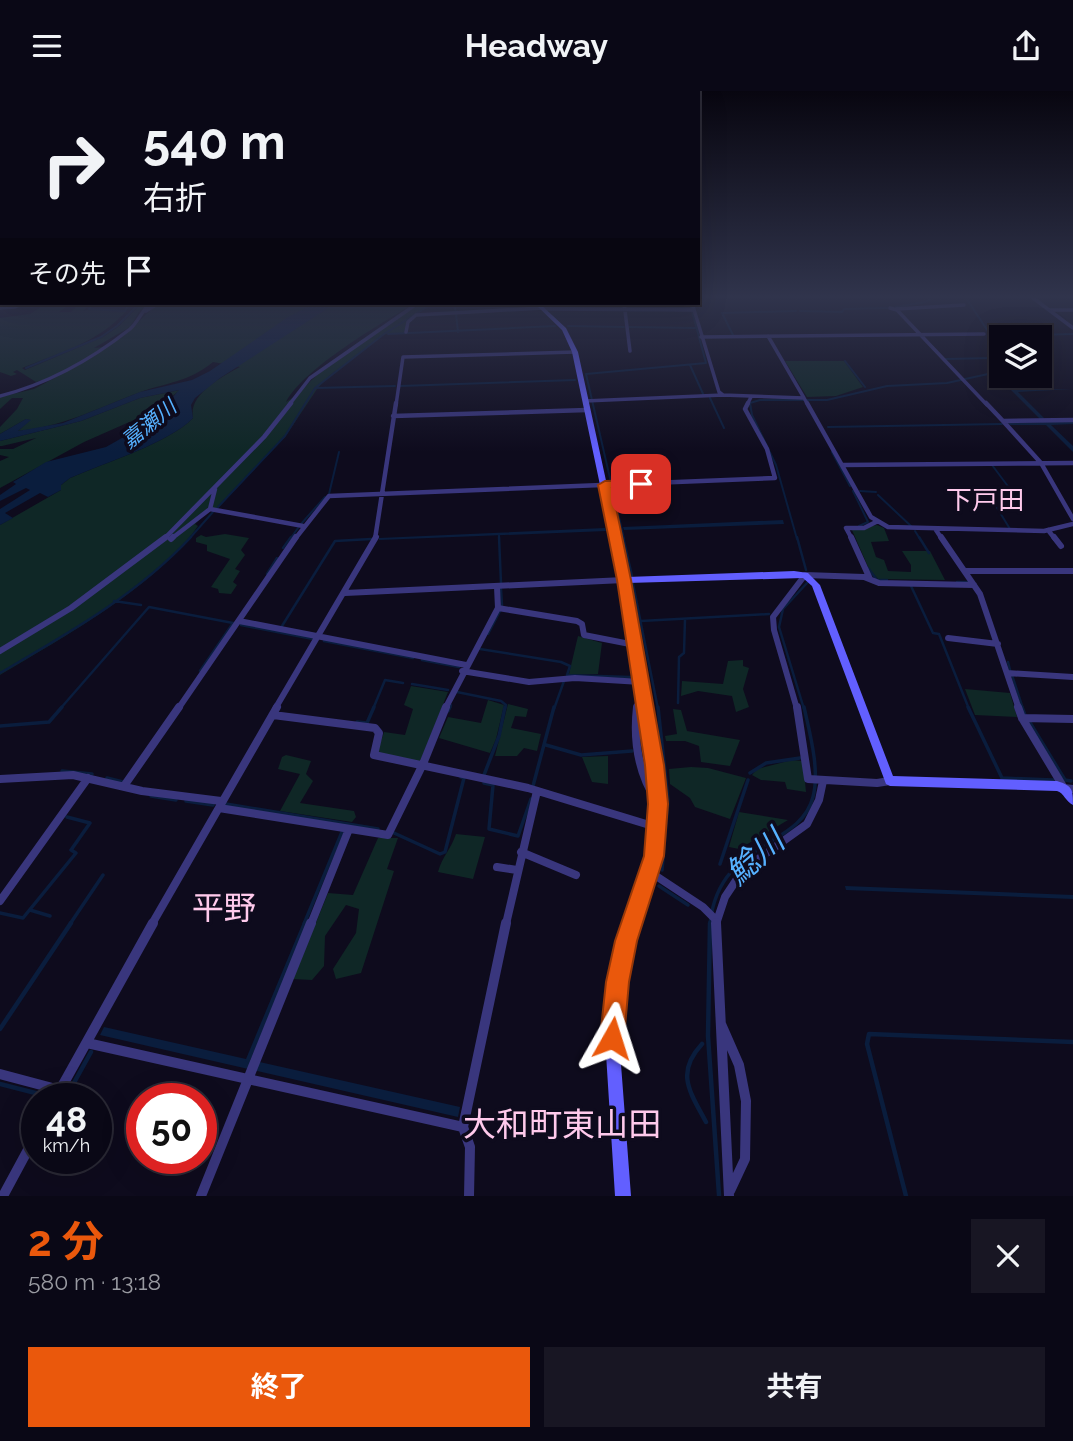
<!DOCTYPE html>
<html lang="ja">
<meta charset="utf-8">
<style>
body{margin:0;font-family:Raleway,"Noto Sans JP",sans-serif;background:#181623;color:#f1f3f6;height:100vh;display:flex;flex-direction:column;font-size:26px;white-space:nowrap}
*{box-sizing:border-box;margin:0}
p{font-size:23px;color:#999aa1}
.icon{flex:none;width:38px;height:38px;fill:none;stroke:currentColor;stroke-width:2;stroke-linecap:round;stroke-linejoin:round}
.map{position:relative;height:1105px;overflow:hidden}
.details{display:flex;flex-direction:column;background:#0a0816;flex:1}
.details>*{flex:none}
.hud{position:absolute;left:0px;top:0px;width:700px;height:214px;box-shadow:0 7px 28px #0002,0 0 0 2px #2a2935;background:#0a0816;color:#f1f3f6;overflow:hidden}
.controls{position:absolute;left:989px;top:234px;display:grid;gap:14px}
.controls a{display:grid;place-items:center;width:63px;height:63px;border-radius:0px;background:#0a0816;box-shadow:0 7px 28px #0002,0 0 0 2px #2a2935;font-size:35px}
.speed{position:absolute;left:21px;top:992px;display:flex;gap:14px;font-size:35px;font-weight:700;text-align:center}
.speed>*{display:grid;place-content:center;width:91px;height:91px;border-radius:50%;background:#0a0816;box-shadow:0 7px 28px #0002,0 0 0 2px #2a2935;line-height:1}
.speed small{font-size:18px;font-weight:400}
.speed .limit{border:10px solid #d22;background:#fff;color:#111}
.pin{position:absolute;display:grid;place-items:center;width:60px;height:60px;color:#fff;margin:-30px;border-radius:14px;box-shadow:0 4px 10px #0006}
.me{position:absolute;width:77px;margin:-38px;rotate:6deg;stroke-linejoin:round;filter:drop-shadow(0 0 5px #0008)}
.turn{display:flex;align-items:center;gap:24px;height:147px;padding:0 28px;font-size:32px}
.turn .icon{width:91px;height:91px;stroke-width:2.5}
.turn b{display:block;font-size:49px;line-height:60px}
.then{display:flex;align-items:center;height:66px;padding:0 28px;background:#0003;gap:14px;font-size:26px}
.round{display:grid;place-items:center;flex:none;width:74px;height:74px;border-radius:0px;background:#181623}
.head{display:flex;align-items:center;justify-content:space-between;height:119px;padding:0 28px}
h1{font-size:42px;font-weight:700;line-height:52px;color:#ea580c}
.action{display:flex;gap:14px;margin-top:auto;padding:14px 28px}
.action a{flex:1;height:80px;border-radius:0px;background:#ea580c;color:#fff;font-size:28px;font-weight:700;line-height:80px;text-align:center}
.action a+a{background:#181623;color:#f1f3f6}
header{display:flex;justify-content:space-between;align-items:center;height:91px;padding:0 28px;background:#0a0816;font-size:32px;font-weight:700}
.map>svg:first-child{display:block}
.green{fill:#0f2726}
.water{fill:#0a1d3d}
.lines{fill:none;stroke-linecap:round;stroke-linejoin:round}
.stream-far3{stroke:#0a1d3d;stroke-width:2}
.stream-far2{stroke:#0a1d3d;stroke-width:2.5}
.stream-far1{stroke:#0a1d3d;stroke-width:3.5}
.stream{stroke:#0a1d3d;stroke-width:4.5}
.street-far4{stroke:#39367d;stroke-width:3.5}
.street-far3{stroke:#39367d;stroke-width:4.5}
.street-far2{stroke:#39367d;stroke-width:6}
.street-far1{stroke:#39367d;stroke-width:8}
.street{stroke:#39367d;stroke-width:10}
.secondary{fill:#625fff;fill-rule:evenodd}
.route{fill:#ea580c;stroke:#983908;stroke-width:2}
.labels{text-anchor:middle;stroke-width:7;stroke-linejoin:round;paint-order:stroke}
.far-water-label{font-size:21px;font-style:italic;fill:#56b1ff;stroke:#0e0b1d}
.neighbourhood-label{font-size:26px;fill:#ffcaec;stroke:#0e0b1d}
.near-water-label{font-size:32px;font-style:italic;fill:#56b1ff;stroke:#0e0b1d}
.near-neighbourhood-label{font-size:32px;fill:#ffcaec;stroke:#0e0b1d}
.near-quarter-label{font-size:33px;fill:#ffcaec;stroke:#0e0b1d}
</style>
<header><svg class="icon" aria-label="menu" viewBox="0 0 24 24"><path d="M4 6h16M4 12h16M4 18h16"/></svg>Headway<svg class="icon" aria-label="share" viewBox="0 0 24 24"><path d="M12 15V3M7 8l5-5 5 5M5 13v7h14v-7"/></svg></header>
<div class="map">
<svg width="1073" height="1105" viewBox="0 0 1073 1105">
<rect width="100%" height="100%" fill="#0e0b1d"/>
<path class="green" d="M47 212H72L59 221H71L78 214H89L83 220 90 218 127 219C100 251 59 262 22 277L25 279 103 246 118 236 142 212H149L139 221 130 236 94 257C124 256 138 225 161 212H415C380 233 304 277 286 311 298 304 305 295 315 286 339 265 405 212 434 212L407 229 404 242 385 243 329 285 317 298 285 346 218 417 205 423 195 433 198 435C158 494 62 547 0 584V434L61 399V394L70 387C104 372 169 352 193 327 188 304 221 286 240 276L213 271C187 292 167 291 138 302 98 317 62 336 18 340L30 329 26 328 0 343V336L17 318 23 307H12L0 318V306L34 298 60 284 36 291 17 279 13 281 17 283 11 285 0 281V227L30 223Z
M785 270H844L863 296 836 305 807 306Z
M180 299 152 321 84 351 0 397V370L9 366 0 364V358H13L36 347 2 355H0V350L81 330 140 307Z
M877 434 884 437 889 450 871 451 876 466 884 469 888 480 911 481V474L902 460H930L945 489 878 488 869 478 852 439Z
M225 443 249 447 241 459 245 464 235 478 240 480 233 491 237 494 231 503 219 502 218 498 211 496 230 468 207 460V454L196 451V447L201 444 206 446Z
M578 545 602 552 598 583H569Z
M743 569V575L749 577 743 598 749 616 736 621 732 605 698 600 681 605 682 590 723 593 728 570Z
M411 595 448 601 420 671 377 662 384 641 405 644 413 618 404 614Z
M965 598 1010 602 1017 626 975 624Z
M488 609 504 614 496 648 490 662 439 647 448 626 481 632Z
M508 613 528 618 526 626 515 625 511 637 541 643 537 660 524 657 517 665H495Z
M673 618 681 619 687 640 740 649 730 675 701 671 699 655 685 650H666L665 645 677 643Z
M286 664 311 670 306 683 313 690 300 712 354 720 356 726 352 731 280 720 300 683 278 678 282 666Z
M608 665V693L592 691 582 666Z
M792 669 803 670 806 701 787 698 785 691 761 689 752 684 757 678Z
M691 676 708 677 746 687 730 728 695 716 690 707 670 693 669 678Z
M739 721 788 729 739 758 729 756Z
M456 743 485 746 473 788 438 781C442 766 451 758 456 743Z
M378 747H398L387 778 394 780 361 882 336 888 333 878 356 842 359 818 346 814 325 845 324 875 312 889 293 888 328 802 353 804Z"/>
<path class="water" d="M316 212H336L220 287 195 307 191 314 193 327C169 352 104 372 70 387L61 394V399L48 406 40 402 5 422 13 427 0 434V418L30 399 26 397 0 410V404L16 393 13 391 46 371 106 356 129 343 161 320 179 299 140 307 81 330 0 350V343L26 328 31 329 18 340 63 332 140 301 192 289 210 280 288 226Z
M996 284H1000L1015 299 1073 298 1018 301 1048 331H1073V333L1051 334 1073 355V361L1046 334H1010L1008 332 1043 331Z
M783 429 784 433 624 439 623 436Z
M605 437 606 440 379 449V447Z
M845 795 1073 804V808L846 799Z
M104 936 460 1016 458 1026 100 944Z"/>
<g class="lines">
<path class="stream-far3" d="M966 207 1001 260
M82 212 93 213 89 218 125 220 129 212
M454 212 456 222
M689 212 691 217
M896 216 925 211 932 207
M800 220 842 221 844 218 887 217
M456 223 458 241
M568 235 624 236
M628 236 695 237
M388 243 555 235
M733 244 722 222 796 220
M996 245 1073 243
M945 268 993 267
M845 270 865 296
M690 274 704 305
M26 277 101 246 117 235 140 212
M400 295 575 289
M315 297 395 295
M710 307 724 337
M828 336 1002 333
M832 361 850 395
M992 374 1013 402H988L1010 438
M853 400 868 431 859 435
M860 400 876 401
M329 403 339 361
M878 404 912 436
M218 416 285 345 315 297 384 243 433 212
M301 433 325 406
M915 440 920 448
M499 444V448
M189 448 213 421
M290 448 298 437
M624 448 586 283 706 272 692 220
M797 448 776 374 752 324 750 312 760 309H827L887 295 947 292 988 283 1001 266"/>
<path class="stream-far2" d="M499 446 501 492
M623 446 632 485
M797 446 806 479
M919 446 929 462
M283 457 291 446
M868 477 877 489H887
M267 483 277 467
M957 491H967
M633 493 658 618
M911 495 933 542 939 543 969 618
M501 498 502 514
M114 510 141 514
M641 530 769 523
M241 534 313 548
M282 535 335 450 371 448
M488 543 500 520
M324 550 413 567
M480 558 561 571 570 575 567 584 630 586
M422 569 459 576
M1008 571 1010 579
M0 582C67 543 137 504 191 446
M1012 584 1023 618
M412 593 448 599
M457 601 501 610 506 614 505 618
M678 612 679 566 684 562 685 528
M60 618 149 516 233 532 200 580
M373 618 385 589 403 592
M449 618 451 614
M554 618 564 590
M804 618 779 536 783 518 807 492"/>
<path class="stream-far1" d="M658 616 668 709 662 779
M968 616 1002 687 1053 689
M1022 616 1025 624
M448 620 450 616
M1029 630 1065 689 1071 690
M357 631 367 632 374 616
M0 635 49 631 62 616
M546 654 581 664 632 660
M62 680 92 683
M750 682 766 672 800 667
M484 684 499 645 505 616
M107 687 123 691
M484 692 493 694 489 738 518 745 531 708
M533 695 554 616
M151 705 176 709
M186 710 213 714
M226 713 378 738
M394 742 440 763 445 761 464 687 461 686
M720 773 748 689
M659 795 688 814
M30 819 50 825
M0 822 23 827 76 762 71 759 90 732 67 726
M70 833 103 784
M304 833 342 741
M710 833C718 749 800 758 813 706 820 679 810 643 804 616"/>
<path class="stream" d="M710 832 708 945 719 1104
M0 938 71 832
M702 953C675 982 690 1001 706 1031
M248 969 305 832
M0 993 51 1006
M65 1008 91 961
M906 1105 867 953 869 943 1073 951"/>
<path class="street-far4" d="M1033 207 1073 237
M624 212 630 260
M692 212 719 301 723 304
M0 217 15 216 23 212
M890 217 897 219 987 314
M546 218 694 219
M896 218 964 214
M1050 219H1073
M146 220 159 212
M406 241 408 231 416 224 544 217
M768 245 804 307
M701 246 984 243
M0 305C47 293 92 268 130 238 138 231 142 220 150 212
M585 310 723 304 804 307 808 314
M289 314 310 287 418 212
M396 314 403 266 575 261
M747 314 751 306"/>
<path class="street-far3" d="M807 312 871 426 888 436 1044 440 1073 433
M986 312 1003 330 1073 329
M393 325 587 319
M1003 330 1041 372 1073 428
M843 374 1073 372
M210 418 303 435
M936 439 942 448
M1048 439 1055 448
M164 448 264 346 291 312
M171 448 210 418 215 398
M295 448 329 405 775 387 767 358 745 318 748 312
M375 448 396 312
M852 448 846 437H864L876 431"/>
<path class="street-far2" d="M851 446 870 488
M941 446 980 503 1019 618
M1054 446 1061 455
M171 448 173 446
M965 480H1073
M345 502 624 489
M498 517 577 530 582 533 584 544 635 554
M239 530 466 574
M948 547 998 553
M0 560 71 517 166 446
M462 580 529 591 575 587 641 591 637 618
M1007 582 1073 586
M178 618 296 446
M275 618 376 446
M445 618 498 517 497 496
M797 618 774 539 773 526 805 484 864 486 879 492 974 494"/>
<path class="street-far1" d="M637 616C633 651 638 682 657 711
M797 616 808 688 877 692 890 690
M1018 616 1022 627 1064 697 1073 698
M273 624 375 637 379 642 374 664 528 697 656 736
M1022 627 1073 628
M0 688 73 684 142 700 221 710
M124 695 179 616
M219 717 388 744 423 673 446 616
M521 761 576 784
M497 776 517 779
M650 781 703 816 716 829
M0 810 88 687
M152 833 277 616
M311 833 349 738
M506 833 537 700
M716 833 725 806 743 779 807 733 819 709 823 690"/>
<path class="street" d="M716 832 729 1105
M721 933 739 974 746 1010 745 1068 730 1100
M87 952 463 1036 470 1056 469 1105
M0 983 60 999
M55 1008 153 832
M463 1036 506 832
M3 1105 37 1042
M201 1105 311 832"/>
<path class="secondary" d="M534 212H539L566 237 578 261 627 486 794 480 808 482 820 494 893 685 1057 690C1073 695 1073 699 1073 714 1066 711 1064 702 1057 700L890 695 886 693 812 495 803 487 628 492 662 696 660 765 632 850 623 891 619 947 631 1105H615L605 947 611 891 620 850 648 765 652 696 620 489 572 261 562 239Z"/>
</g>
<linearGradient id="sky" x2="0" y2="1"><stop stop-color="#080610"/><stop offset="0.57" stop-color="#30344c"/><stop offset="1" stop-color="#30344c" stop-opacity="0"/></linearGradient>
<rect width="1073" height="361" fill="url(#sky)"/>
<path class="route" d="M641 389 646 390V395L612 397 631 489 664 674 668 713 664 765 637 850 629 891 624 947 620 956 612 959 603 956 600 947 606 891 615 850 644 765 648 713 645 674 617 489 598 394 605 390Z"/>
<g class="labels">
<g class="far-water-label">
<text transform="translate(149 333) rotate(-39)" y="7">嘉瀬川</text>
</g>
<g class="neighbourhood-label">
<text x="985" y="418">下戸田</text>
</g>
<g class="near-water-label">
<text transform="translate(755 766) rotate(-41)" y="11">鯰川</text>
</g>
<g class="near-neighbourhood-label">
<text x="224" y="828">平野</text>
</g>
<g class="near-quarter-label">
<text x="562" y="1045">大和町東山田</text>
</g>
</g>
</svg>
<div class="controls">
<a><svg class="icon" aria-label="layers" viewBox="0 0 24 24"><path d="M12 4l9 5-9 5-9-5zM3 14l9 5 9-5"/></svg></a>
</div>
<div class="speed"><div>48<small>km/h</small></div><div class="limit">50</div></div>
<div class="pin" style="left:641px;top:393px;background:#d93025"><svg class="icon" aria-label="arrive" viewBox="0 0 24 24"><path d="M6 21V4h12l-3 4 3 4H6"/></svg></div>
<svg class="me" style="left:612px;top:947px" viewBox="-20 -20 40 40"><path d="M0-17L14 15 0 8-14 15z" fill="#ea580c" stroke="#fff" stroke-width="4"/></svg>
<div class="hud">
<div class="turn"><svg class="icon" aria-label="right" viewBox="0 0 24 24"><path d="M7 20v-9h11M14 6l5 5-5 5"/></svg><div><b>540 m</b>右折</div></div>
<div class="then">その先<svg class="icon" aria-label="arrive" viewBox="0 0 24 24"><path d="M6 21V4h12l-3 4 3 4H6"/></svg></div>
</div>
</div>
<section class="details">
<div class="head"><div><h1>2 分</h1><p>580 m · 13:18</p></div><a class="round"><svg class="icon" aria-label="close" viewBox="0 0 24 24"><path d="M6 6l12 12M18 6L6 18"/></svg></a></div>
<div class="action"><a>終了</a><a>共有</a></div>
</section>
